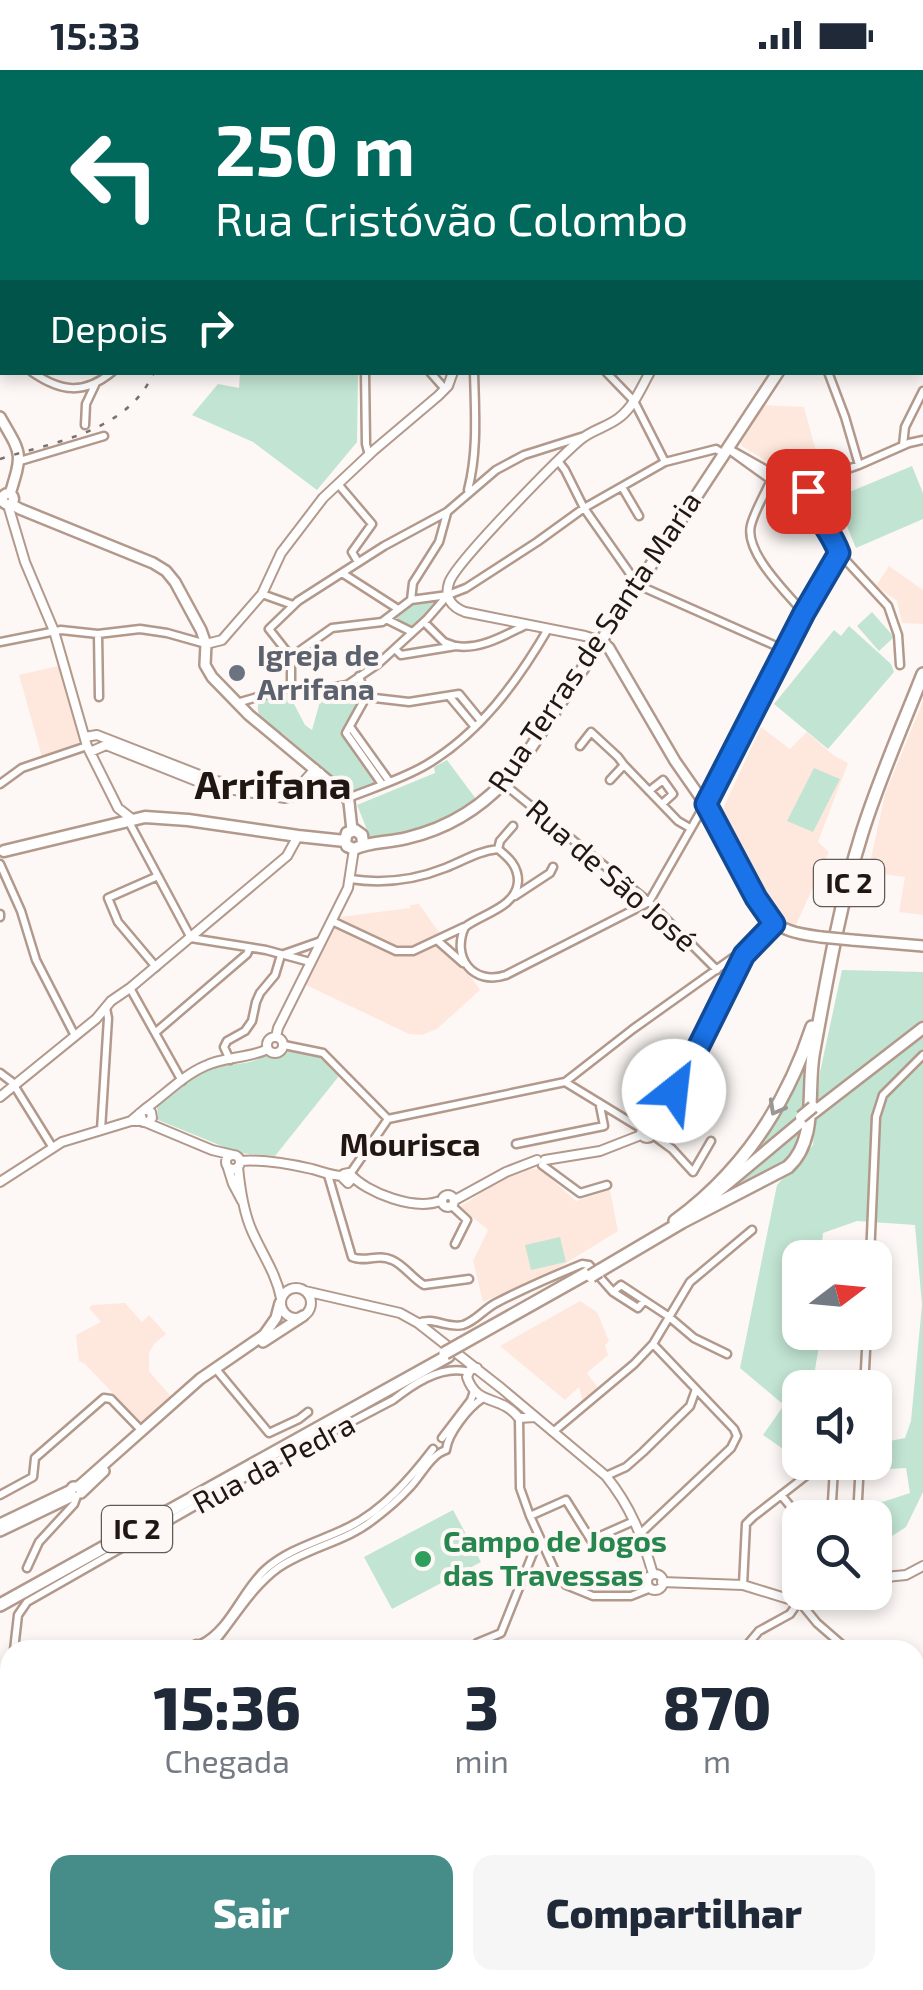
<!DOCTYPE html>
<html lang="pt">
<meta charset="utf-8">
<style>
body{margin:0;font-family:"Exo 2",sans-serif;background:#f6f6f7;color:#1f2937;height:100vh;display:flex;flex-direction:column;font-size:38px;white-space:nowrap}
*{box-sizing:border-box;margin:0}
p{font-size:32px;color:#747a83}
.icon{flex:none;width:55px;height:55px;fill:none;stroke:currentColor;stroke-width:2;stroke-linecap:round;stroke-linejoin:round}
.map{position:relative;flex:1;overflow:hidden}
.side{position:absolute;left:0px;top:1570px;width:925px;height:350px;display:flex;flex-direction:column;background:#fff;border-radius:30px 30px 0 0;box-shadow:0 5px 15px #0003}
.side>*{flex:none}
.hud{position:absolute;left:0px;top:0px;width:925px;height:305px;box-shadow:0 5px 15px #0003;background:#00695c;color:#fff;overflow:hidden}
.needle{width:65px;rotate:74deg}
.buttons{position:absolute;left:782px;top:1170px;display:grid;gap:20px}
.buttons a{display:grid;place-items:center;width:110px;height:110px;border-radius:20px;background:#fff;box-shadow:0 5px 15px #0003;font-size:50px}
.pin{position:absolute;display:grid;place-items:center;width:85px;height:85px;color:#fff;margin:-42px;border-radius:20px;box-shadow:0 5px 15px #0006}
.me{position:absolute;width:110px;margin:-55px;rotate:29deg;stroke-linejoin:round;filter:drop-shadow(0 0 8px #0008)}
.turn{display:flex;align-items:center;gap:35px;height:210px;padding:0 50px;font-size:45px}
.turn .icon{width:130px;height:130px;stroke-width:2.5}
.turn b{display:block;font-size:70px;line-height:85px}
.then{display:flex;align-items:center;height:95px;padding:0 50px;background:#0003;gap:20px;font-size:38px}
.eta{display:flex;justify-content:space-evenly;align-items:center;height:170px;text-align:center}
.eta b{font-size:60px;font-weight:800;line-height:70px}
.button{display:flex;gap:20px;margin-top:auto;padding:20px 50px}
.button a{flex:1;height:115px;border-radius:20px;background:#468d8a;color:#fff;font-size:40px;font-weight:800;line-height:115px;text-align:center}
.button a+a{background:#f6f6f7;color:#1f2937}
.status{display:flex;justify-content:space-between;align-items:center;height:70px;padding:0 50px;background:#fff;direction:ltr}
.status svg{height:28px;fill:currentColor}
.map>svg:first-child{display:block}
.built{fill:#fee8de}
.green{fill:#c2e4d2}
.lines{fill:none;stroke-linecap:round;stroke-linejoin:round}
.stream{stroke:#afc3ed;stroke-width:2.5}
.river{stroke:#afc3ed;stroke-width:10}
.minor-casing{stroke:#b2998c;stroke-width:11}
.tertiary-casing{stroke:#b2998c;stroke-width:12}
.secondary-casing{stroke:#b2998c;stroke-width:14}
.primary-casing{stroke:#b2998c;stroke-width:15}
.trunk-casing{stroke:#b2998c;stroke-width:16}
.minor{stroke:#fff;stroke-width:6}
.tertiary{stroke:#fff;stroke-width:8}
.secondary{stroke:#fff;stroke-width:9}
.primary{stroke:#fff;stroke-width:10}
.trunk{stroke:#fff;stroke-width:11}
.rail{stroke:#79716d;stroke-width:2.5;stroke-dasharray:5 10;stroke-linecap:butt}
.secondary-bridge-casing{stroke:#b2998c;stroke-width:14;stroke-linecap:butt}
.primary-bridge-casing{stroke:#b2998c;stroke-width:15;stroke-linecap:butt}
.trunk-bridge-casing{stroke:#b2998c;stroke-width:16;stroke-linecap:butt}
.secondary-bridge{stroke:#fff;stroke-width:9}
.primary-bridge{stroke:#fff;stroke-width:10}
.trunk-bridge{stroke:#fff;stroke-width:11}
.oneway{stroke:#9b9794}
.route-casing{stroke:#114b97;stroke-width:25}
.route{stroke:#1a73e8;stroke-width:18}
.worship-dot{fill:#6b7280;stroke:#fdf8f5;stroke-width:4}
.leisure-dot{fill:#2e9e5b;stroke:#fdf8f5;stroke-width:4}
.labels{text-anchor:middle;stroke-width:8;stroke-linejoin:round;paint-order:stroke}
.shield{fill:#fdf8f5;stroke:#625a56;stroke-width:2.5}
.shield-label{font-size:28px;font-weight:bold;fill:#201712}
.street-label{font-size:30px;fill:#201712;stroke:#fdf8f5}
.worship-label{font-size:30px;font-weight:bold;fill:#5b616d;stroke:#fdf8f5;text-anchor:start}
.leisure-label{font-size:30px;font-weight:bold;fill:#27864d;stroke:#fdf8f5;text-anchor:start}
.neighbourhood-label{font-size:32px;font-weight:bold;fill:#201712;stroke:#fdf8f5}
.district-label{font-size:40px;font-weight:bold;fill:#201712;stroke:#fdf8f5}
</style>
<div class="status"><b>15:33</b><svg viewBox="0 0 49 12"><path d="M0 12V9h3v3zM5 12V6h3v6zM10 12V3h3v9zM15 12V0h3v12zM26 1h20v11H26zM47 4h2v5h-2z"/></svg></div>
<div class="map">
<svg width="923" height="1920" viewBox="0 0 923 1920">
<rect width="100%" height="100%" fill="#fdf8f5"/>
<path class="built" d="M762 335 804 337 820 396 792 403 777 398 742 376 741 373 762 340Z
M889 496 923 520V554L902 553 897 531 876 516Z
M58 596 80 670 76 675 66 680 42 687 19 605Z
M923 631V845L899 842 905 807 868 802 885 724Z
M761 657 790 679 807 662 833 685 848 693 818 772 829 782 795 857 775 847 760 828 724 755 721 743Z
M419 834 480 920 437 959 422 965 409 964 306 915 339 847 410 838V835Z
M523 1099H540L576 1131 610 1120 618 1161 558 1198 483 1232 473 1191 488 1160 460 1137 500 1110Z
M580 1231 597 1242 609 1271 605 1275 608 1285 587 1303 598 1318 583 1332 579 1317 565 1330 500 1276Z
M125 1233 142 1252 149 1245 166 1264 154 1274 149 1283V1301L172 1328 142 1354 85 1294 79 1291 76 1265 101 1252 89 1238 92 1235Z
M0 1800H10V1910H234L235 1920H0Z"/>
<path class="green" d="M240 303H358L357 372 317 420 253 372 192 345 218 314 239 318Z
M912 396 923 423V449L856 478 835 428Z
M443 527 428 546 412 561 388 549 412 531Z
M872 542 894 567 879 581 857 556Z
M849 556 891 594 894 602 828 679 774 634 834 560 841 566Z
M351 617 360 619 355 638 340 662 376 712 351 722 282 663 279 665C268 655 252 646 260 630L292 621 289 631 293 632 305 655 312 660 323 621Z
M447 690 476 729C443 752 410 764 370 767L357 735 435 703 434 697Z
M814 698 840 709 813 762 787 751Z
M842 900 923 902V1422L906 1457 875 1477V1448L869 1447 870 1436 910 1423 906 1398 872 1400 873 1393 875 1392V1374L905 1368 911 1351 922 1235 915 1155 857 1151 823 1163 821 1186 824 1187 800 1188V1262L853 1263 852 1272 820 1270 812 1317 800 1318 799 1390 763 1365 784 1335 740 1298 777 1115 813 1075 820 1002Z
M813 973 806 1040 750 1088 749 1087Z
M288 980 318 984 339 1006 275 1086 239 1083 158 1050 157 1036C169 1020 194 999 215 996 233 993 254 996 267 983L278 986Z
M802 1061 798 1077 781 1096 709 1135 784 1072Z
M560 1167 566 1192 531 1200 525 1175Z
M453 1440 481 1492 392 1539 364 1487Z
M234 1910H602L603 1920H235Z"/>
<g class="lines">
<path class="stream" d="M0 123H2
M651 1910 655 1920
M440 1920 442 1910"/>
<path class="river" d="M810 1910 813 1920"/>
<g class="minor-casing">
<path id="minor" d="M78 0 81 2
M370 0 371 2
M579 0 580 2
M882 0 883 2
M23 2 26 0
M144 2 145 0
M432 2 435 0
M860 2 866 0
M922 62 923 63
M922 164H923
M922 240H923
M0 285H2
M32 302C61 322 84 325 112 302
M365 302 366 374 369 385
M430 302 445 319
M606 302 634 331 665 392
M828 302 845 347 859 395
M85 355 86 334 95 315
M903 375 905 357 923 321
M728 379 771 410 791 421
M733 381 772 403 795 411
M20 391 104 366
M558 391 565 400 584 438 638 515 785 580
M790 418a9 9 0 1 1 18 0a9 9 0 1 1-18 0Z
M771 410C765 424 755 440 751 455 744 482 786 522 803 542
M807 413 859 395 909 373 923 370
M338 414 372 454 352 482 358 492
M622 417 639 446
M468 420C478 381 475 343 474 302
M806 424 839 483
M799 427 834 483H839L888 536 898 565 900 595
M0 430H2
M342 503 398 539
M262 524 293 535
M411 530 413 513 439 472 447 443
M386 549 412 562
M424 552 444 572 455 576
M98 564 99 627
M0 572 61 560 98 564 140 559 167 563 206 574
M396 580 401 585 456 576C480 580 505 565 526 555
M291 587 332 558 382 552 411 530 448 525 466 518 537 472 584 438 665 392 716 379 724 384
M291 587 269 559 298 531 384 476 447 442 496 400 524 385 581 367
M291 587V617
M359 606 366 627 346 663 382 714
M449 626 475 657
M366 627 409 632 459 624 481 651
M237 633 291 617 323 619 347 615 378 594 427 549 447 526
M351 658 389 711
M580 676 591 662 618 687 624 695 678 751 690 758
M610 710 624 695
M0 714 22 698 87 676
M504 714 649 832 717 900
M649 721 663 710 673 724 662 734
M348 728C373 718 402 709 426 695 480 663 517 612 548 559
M129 752 191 868 266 880 310 892
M498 779 500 771 513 756
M0 794 21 841 36 890 73 962
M350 809C383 814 415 810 445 798 463 791 478 781 498 779 509 788 518 796 518 811 517 837 482 844 465 857 451 887 473 916 506 905L649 832
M515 826 550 803 553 797
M649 832 705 734 804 543 839 483
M0 844V847
M332 851 396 881H413L464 857
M438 871 463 893
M284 884 321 871
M156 897 118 852 108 828 158 806
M130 918 182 1011
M156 962 247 884 249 879
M284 975 323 983 388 1049
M230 990 224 977 227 971 245 961 252 951 256 932 260 923 275 905 281 885
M0 1003 12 1012 53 1078
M565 1012 633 959 734 887 743 885
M388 1049 565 1012 642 1059
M101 1060 108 948 106 938
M653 1065 672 1079 693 1102 711 1071
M516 1074 604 1056 600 1036
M542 1095 580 1123 607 1115
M350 1104 388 1049
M328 1105 352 1187C365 1193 378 1183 392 1190 404 1195 412 1208 424 1215L469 1209
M452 1136 467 1150 455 1174
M870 1188 876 1047 883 1025 923 985
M644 1231 638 1238 613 1222 621 1215 668 1246 694 1268 727 1284
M418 1253C434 1246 447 1259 463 1255 476 1251 484 1239 496 1233 523 1219 553 1206 582 1194L589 1195 613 1222
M215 1298 269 1363 299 1349 308 1342
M864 1318 867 1262
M519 1348 520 1418 530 1446 556 1503 566 1515 593 1526H631L651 1518
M553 1362 634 1294 653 1274 690 1212 752 1160
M442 1368 471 1330 474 1321
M606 1406 626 1397 643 1382 690 1336 696 1319
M0 1425 33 1407 35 1388 104 1328 111 1329 141 1360
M781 1425 800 1448
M530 1446 566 1430 591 1470 634 1451
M831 1448 834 1399
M857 1448 860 1392
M641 1463 731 1378 737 1366 734 1359 653 1274
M800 1480 788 1489 789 1495 800 1501
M27 1498 39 1472 74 1434 77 1426
M743 1515 746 1454 753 1447 816 1398 860 1400
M477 1573 501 1563 539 1468
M201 1574C231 1559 242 1520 266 1499 290 1478 321 1471 349 1457 383 1440 410 1409 433 1379
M14 1580 18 1545 27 1532 246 1407 393 1330C412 1315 439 1296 465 1301
M190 1580 196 1574 204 1575
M208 1580C231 1554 250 1518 278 1498 308 1477 346 1472 374 1449 386 1440 399 1429 409 1418 421 1406 430 1385 446 1380 448 1363 468 1338 483 1328
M743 1580 759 1561 790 1544 799 1531 817 1553 848 1580
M0 1638 6 1627 10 1606
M0 1649 10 1647
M0 1791 10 1790
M605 1910V1920
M139 1920 158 1910"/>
</g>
<g class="tertiary-casing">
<path id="tertiary" d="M541 2V0
M782 2 783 0
M8 435 25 492 54 561 87 676 118 738 132 749
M601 571 585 566 465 542C452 537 444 528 449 513 454 494 559 388 580 370 591 360 608 357 620 347 634 336 641 318 650 302
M206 574 222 570 262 524 281 483 323 428 373 381 438 326 448 316 453 302
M85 667 97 665 215 711 287 721 299 717 315 699
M90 682 106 675 209 716 285 728 299 725 320 703
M267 975a8 8 0 1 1 16 0a8 8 0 1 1-16 0Z
M276 967 278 958 348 818 354 779
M674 1019a5 5 0 1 1 10 0a5 5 0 1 1-10 0Z
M680 1014 743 885 774 854
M0 1027 96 949 111 931 130 918 287 786 298 766
M145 1039C165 1025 182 1006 205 996 225 986 247 989 268 979
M132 1050 145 1039 151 1042 152 1048 148 1052H143L140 1043
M145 1052 212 1080 233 1085
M641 1062a6 6 0 1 1 12 0a6 6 0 1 1-12 0Z
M652 1058 676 1023
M226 1092a7 7 0 1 1 14 0a7 7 0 1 1-14 0Z
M545 1090 600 1081 641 1065
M240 1091C262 1089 290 1094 312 1099 323 1102 331 1106 343 1106
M238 1097C240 1118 243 1141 252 1161 262 1184 276 1203 281 1228
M228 1098 233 1114 242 1131
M352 1108 348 1113 343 1108 344 1104 349 1103C366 1123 417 1142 442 1130
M0 1112 62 1072 131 1051H141
M442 1131a6 6 0 1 1 12 0a6 6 0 1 1-12 0Z
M455 1130 506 1102 537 1090
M281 1233a15 15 0 1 1 30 0a15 15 0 1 1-30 0Z
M305 1221 400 1243 418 1253 501 1318 606 1406C631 1437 642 1466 653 1504
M477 1298 470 1300 467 1307C477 1337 500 1324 519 1348L534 1347
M647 1512a8 8 0 1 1 16 0a8 8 0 1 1-16 0Z
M875 1508 906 1505 923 1496
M662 1512 743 1515 795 1531 819 1522"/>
</g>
<g class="secondary-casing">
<path id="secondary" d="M0 38 2 42
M0 167 2 162
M0 347C22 385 23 382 10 424
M2.5 429a5.5 5.5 0 1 1 11 0a5.5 5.5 0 1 1-11 0Z
M11 434 20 439 153 493 166 501 175 512 201 560 206 574 205 595 212 607 249 645 344 724 349 732 352 760
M601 571 609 578 675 691 705 734 766 845C782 862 800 864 821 867
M852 870 923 876
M263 1272 303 1246
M70 1421 73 1417H78L85 1411 200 1309 264 1265 276 1248 280 1233
M81 1423 104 1401
M0 1454 71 1420
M0 1461 73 1426"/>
</g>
<g class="primary-casing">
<path id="primary" d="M922 88 923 87
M345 771 347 763 355 760 362 765 363 773
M4 781 145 747 188 750 298 766 345 771 347 776 354 779C370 771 388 773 407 768 458 756 496 728 526 685L778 302
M813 1043 923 958
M709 1129 801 1052"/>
</g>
<g class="trunk-casing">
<path id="trunk" d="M675 1151C742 1102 786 1036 812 957
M599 1201 682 1152 788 1097C819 1069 806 1017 814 980 827 908 840 833 862 763 879 709 902 657 923 604
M461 1274 589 1202
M0 1535 448 1286"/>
</g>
<use href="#minor" class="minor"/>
<use href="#tertiary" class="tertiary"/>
<use href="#secondary" class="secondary"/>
<use href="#primary" class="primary"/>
<use href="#trunk" class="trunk"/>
<path class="rail" d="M150 2 151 0
M0 389C56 371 128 362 154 302"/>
<g class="secondary-bridge-casing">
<path id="secondary-bridge" d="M821 867 852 870"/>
</g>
<g class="primary-bridge-casing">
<path id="primary-bridge" d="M801 1047 813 1037"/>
</g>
<g class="trunk-bridge-casing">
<path id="trunk-bridge" d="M591 1206 599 1201
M445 1283 461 1274"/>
</g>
<use href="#secondary-bridge" class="secondary-bridge"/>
<use href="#primary-bridge" class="primary-bridge"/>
<use href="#trunk-bridge" class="trunk-bridge"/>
</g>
<defs><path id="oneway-chevron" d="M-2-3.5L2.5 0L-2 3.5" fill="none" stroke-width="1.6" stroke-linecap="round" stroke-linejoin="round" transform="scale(2.5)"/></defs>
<use class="oneway" href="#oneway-chevron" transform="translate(776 1038) rotate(119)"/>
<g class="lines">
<g class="route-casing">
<path id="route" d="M674 1021 675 1015 680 1014 744 885 774 854 756 828 706 734 804 543 839 483C832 462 815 445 806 424L808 421"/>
</g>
<use href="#route" class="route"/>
</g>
<circle class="worship-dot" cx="237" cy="603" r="10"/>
<circle class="leisure-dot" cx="423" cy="1489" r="10"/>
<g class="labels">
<g class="shield">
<rect x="814" y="790" width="70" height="46" rx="8"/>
<rect x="102" y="1436" width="70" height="46" rx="8"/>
</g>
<g class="shield-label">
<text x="849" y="823">IC 2</text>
<text x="137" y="1469">IC 2</text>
</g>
<g class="street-label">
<text transform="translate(595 572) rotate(-56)" y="10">Rua Terras de Santa Maria</text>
<text transform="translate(611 806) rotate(41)" y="10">Rua de São José</text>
<text transform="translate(274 1394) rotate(-28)" y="10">Rua da Pedra</text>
</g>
<g class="worship-label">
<text x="257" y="596">Igreja de<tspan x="257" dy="34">Arrifana</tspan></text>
</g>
<g class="leisure-label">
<text x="443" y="1482">Campo de Jogos<tspan x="443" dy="34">das Travessas</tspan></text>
</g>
<g class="neighbourhood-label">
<text x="410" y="1086">Mourisca</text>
</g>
<g class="district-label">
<text x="273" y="729">Arrifana</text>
</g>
</g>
</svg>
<div class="buttons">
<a><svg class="needle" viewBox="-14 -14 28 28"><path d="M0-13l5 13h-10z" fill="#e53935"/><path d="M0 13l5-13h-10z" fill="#747a83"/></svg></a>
<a><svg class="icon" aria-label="sound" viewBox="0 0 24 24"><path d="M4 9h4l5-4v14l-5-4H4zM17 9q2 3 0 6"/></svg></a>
<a><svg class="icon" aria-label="search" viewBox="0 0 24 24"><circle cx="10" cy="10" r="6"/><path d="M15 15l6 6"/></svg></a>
</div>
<div class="pin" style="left:808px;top:421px;background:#d93025"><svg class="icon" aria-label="arrive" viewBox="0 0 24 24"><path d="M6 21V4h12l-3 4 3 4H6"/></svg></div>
<svg class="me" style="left:674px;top:1021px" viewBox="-20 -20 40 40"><circle r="19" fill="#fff"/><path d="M0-13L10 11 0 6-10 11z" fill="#1a73e8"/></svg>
<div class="hud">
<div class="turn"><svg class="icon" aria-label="left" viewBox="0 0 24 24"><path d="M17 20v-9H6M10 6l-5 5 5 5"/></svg><div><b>250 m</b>Rua Cristóvão Colombo</div></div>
<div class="then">Depois<svg class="icon" aria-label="right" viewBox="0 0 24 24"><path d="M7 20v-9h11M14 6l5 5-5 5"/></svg></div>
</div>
<section class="side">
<div class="eta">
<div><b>15:36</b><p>Chegada</p></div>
<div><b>3</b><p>min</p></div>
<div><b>870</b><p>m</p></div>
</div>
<div class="button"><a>Sair</a><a>Compartilhar</a></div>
</section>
</div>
